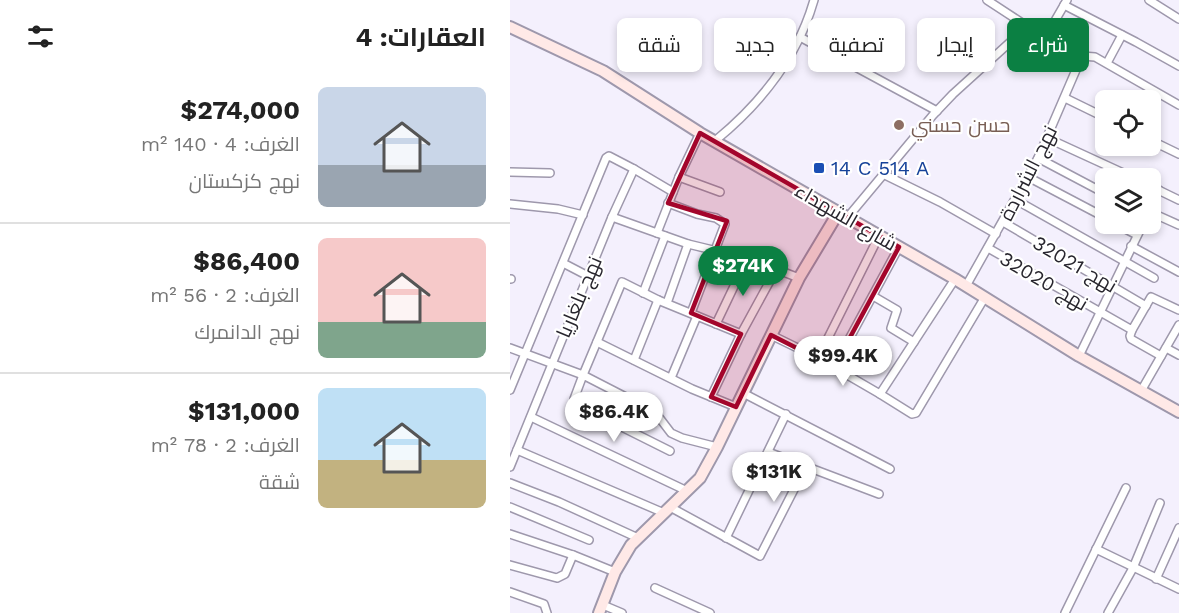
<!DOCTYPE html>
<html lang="ar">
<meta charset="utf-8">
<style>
:root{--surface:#fff;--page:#f2f2f2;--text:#222;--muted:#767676;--line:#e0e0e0;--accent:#0b8043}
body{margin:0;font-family:"Work Sans",Cairo,sans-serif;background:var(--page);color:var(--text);direction:rtl;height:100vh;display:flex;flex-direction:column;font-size:22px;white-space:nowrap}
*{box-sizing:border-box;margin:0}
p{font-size:20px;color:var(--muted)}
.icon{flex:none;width:33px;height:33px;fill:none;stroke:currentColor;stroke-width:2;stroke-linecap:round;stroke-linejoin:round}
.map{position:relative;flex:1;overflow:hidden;direction:ltr}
.sheet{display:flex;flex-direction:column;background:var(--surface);width:510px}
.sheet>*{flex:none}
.guide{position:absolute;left:18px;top:18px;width:561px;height:54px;direction:rtl;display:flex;gap:12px}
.tools{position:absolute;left:585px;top:90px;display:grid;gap:12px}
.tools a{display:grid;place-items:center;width:66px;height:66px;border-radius:9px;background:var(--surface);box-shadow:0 3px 9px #0003;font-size:30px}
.price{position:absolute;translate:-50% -51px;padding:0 14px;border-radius:21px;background:#fff;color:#222;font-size:20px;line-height:39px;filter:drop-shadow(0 2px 3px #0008)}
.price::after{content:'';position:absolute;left:50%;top:36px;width:18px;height:14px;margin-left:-9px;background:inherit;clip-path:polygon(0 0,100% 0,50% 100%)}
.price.current{background:var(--accent);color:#fff}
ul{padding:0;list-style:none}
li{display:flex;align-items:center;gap:18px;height:150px;padding:0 24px}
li+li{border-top:2px solid var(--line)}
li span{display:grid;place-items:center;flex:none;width:168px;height:120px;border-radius:9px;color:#555}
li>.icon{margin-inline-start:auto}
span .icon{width:72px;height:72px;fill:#fffc;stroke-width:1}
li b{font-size:26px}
h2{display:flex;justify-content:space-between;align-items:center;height:72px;padding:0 24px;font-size:26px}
.pill{padding:0 21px;border-radius:9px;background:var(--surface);box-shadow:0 3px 9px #0003;font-size:21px;line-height:54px}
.pill.current{background:var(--accent);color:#fff}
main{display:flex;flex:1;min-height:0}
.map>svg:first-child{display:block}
</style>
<main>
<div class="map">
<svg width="669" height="613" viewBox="0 0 669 613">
<rect width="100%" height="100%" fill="#f4f0fd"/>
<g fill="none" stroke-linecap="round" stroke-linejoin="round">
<defs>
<g id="street">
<polyline points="477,0 535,38 572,56 585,57 669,105"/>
<polyline points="639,0 669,19"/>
<polyline points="554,5 626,42 669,66"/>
<polyline points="290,37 427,111"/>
<polyline points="535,38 557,0"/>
<polyline points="597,63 612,35"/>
<polyline points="555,98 596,118"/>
<polyline points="537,138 624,178"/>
<path d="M206,140C251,103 288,56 304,0"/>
<polyline points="640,140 669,154"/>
<polyline points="528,158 596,194"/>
<polyline points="0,172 40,173"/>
<polyline points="373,174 430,202 486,234"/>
<polyline points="169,177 190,133"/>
<polyline points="518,177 596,218"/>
<polyline points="640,186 669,200"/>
<polyline points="506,200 644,278"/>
<polyline points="158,203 187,214 206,218 215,224 181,313"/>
<polyline points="0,204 48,209 73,215"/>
<polyline points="640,207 649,190"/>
<polyline points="640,212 669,225"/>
<polyline points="102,217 178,244 240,259 289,278"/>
<polyline points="337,218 423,115 443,94 518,26"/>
<polyline points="493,222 636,306"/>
<polyline points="606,224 627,235"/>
<polyline points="147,233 169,177 210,192"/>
<polyline points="369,236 308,358 370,394 445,279"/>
<polyline points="621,246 669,272"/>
<polyline points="478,248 622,330 641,297 669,310"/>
<polyline points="53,263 78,276"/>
<polyline points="0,279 1,279"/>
<polyline points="456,286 528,158 572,56"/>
<polyline points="133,293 155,236"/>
<polyline points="363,296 387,310 381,328 404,342"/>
<polyline points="157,303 178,244"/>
<polyline points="206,324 237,259"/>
<polyline points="622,330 620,336 621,339 651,356"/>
<polyline points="231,334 267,268"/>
<polyline points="261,335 308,358"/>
<polyline points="87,342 182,389 226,407"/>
<polyline points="0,348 73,375 112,282 148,300 231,334 201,397"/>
<polyline points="656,348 669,355"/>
<polyline points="569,356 633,224"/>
<polyline points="124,360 148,300"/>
<polyline points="324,367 389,247"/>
<polyline points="161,378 187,316"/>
<polyline points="0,390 96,158 99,156 124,169"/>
<polyline points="631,391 669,325"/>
<polyline points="233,393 380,469"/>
<polyline points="370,394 402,414 406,413 475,297"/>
<polyline points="21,417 177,491"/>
<polyline points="7,450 154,513"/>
<polyline points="160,451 66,404 64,399 73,375 145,412 161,433 172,438 207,447"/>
<polyline points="258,452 369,494"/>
<polyline points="0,467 102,217 124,169 163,192"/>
<polyline points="0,483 49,502 128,538"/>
<polyline points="0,507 79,540"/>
<polyline points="160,507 250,556 296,466"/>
<polyline points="0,534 63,555 105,572"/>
<polyline points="216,538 276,414"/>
<polyline points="586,549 669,589"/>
<polyline points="0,565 47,578 55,574 63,555"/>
<polyline points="646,579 669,528"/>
<polyline points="145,588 200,613"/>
<polyline points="0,592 34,604 37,613"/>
<polyline points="93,605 112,613"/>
<polyline points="555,613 616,488"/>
<polyline points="598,613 623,568 650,503"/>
</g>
<g id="secondary">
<polyline points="0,27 93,71 190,133 445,279 569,356 669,412"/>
<polyline points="89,613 105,572 121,545 190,478 207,447 289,278 328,213"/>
</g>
</defs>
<use href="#street" stroke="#9e98ac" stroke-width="10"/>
<use href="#secondary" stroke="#9e98ac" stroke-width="14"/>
<use href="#street" stroke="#fff" stroke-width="7"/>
<use href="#secondary" stroke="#ffe9e7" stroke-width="10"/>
</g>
<path fill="#a3052b" fill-opacity="0.2" stroke="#a3052b" stroke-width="4.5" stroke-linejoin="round" d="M190,133L389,247L324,367L261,335L226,407L201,397L231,334L181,313L217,221L158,203Z"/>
<circle fill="#8d6e63" stroke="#fff" stroke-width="2" cx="389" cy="125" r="6"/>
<rect fill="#1a4fb4" stroke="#fff" stroke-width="2" x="303" y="162" width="12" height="12" rx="3"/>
<g text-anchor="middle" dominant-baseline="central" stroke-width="4.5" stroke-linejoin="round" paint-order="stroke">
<g font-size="20" fill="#785e54" stroke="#fff" text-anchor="start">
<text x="401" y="125">حسن حسني</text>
</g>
<g font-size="20" fill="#164399" stroke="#fff" text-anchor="start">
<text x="321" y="168">14 C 514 A</text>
</g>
<g font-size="20" fill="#28262e" stroke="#fff">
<text transform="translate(518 173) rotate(-63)">نهج الشراردة</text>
<text transform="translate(336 217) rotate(30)">شارع الشهداء</text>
<text transform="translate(565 264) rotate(30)">نهج 32021</text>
<text transform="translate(534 281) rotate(30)">نهج 32020</text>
<text transform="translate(69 297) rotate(-67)">نهج بلغاريا</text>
</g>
</g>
</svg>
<div class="tools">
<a><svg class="icon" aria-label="locate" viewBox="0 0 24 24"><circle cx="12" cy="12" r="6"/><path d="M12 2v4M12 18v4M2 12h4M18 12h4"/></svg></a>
<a><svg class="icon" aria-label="layers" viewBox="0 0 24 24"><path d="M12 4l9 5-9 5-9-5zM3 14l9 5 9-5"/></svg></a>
</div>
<b class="price current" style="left:233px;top:297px">$274K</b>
<b class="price" style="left:333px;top:387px">$99.4K</b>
<b class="price" style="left:104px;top:443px">$86.4K</b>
<b class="price" style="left:264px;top:503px">$131K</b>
<div class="guide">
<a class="pill current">شراء</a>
<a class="pill">إيجار</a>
<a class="pill">تصفية</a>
<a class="pill">جديد</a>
<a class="pill">شقة</a>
</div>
</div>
<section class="sheet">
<h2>العقارات: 4<svg class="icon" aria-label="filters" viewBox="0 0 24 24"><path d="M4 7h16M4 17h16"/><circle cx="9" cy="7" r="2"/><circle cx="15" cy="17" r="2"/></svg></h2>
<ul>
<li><span style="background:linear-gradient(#c9d6e8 65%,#9aa5b1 0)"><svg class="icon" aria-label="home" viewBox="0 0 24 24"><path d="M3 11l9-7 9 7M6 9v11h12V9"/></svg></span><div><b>$274,000</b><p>الغرف: 4 · 140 m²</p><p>نهج كزكستان</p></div></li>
<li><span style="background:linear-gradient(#f6c9c9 70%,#7fa58c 0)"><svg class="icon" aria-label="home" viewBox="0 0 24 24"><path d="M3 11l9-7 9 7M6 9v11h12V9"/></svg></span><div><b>$86,400</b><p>الغرف: 2 · 56 m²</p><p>نهج الدانمرك</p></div></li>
<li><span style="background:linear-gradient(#bfe0f5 60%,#c2b280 0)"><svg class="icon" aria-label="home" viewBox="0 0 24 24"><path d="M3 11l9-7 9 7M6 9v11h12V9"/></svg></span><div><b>$131,000</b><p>الغرف: 2 · 78 m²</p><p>شقة</p></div></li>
</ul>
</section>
</main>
